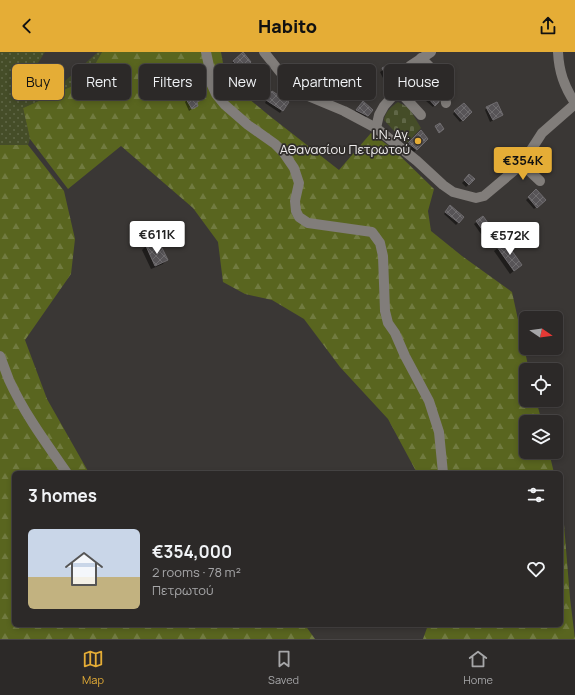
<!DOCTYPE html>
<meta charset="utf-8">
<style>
:root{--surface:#2c2928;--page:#343130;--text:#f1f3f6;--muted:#a6a6a8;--line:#484545;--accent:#e5ad36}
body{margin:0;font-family:Manrope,sans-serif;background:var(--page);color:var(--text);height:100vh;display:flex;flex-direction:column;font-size:15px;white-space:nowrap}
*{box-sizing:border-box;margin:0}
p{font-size:13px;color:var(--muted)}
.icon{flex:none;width:22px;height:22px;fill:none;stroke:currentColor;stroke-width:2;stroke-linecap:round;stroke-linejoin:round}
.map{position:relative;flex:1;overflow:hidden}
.side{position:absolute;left:12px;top:419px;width:551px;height:156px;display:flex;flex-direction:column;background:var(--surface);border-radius:6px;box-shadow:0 2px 6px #0003,0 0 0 1px var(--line)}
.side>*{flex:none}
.top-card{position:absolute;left:12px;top:12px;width:551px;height:36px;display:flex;gap:8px}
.needle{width:26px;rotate:103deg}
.fabs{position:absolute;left:519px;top:259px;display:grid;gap:8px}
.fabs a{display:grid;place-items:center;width:44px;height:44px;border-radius:6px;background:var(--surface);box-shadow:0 2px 6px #0003,0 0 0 1px var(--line);font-size:20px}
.price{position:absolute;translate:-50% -34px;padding:0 9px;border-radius:4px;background:#fff;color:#222;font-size:13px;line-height:26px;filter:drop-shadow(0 1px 2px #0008)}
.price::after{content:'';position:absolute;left:50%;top:24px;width:12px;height:9px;margin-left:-6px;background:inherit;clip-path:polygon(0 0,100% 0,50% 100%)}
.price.on{background:var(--accent);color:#111}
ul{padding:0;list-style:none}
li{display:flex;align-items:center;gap:12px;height:100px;padding:0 16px}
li+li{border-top:1px solid var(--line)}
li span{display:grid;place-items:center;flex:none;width:112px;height:80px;border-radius:6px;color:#555}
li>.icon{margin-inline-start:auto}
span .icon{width:48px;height:48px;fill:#fffc;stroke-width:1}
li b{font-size:17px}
h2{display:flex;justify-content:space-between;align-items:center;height:48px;padding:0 16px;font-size:17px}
.tag{padding:0 14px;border-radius:6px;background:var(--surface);box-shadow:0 2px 6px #0003,0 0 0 1px var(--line);font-size:14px;line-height:36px}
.tag.on{background:var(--accent);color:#111}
header{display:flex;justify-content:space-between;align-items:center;height:52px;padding:0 16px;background:var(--accent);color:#111;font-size:18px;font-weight:800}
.dock{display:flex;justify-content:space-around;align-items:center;height:56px;border-top:1px solid var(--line);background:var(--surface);font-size:11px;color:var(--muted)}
.dock a{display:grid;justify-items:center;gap:2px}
.dock .on{color:var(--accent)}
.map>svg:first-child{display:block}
</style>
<header><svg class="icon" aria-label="back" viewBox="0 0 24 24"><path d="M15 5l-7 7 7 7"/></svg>Habito<svg class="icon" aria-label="share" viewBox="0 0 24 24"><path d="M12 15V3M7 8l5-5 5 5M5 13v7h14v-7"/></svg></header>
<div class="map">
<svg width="575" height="587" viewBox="0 0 575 587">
<defs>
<pattern id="grass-dots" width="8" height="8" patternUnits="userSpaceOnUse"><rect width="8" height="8" fill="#454d28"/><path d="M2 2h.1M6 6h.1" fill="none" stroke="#606747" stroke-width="1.8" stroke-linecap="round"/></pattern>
<pattern id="forest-firs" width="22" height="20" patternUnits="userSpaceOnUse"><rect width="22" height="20" fill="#59651f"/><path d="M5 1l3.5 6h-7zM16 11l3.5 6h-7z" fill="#717b40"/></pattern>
<pattern id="cemetery-stones" width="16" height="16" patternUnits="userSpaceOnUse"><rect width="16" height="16" fill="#454d28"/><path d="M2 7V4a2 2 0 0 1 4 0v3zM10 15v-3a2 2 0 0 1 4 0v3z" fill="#606747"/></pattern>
<pattern id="building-cross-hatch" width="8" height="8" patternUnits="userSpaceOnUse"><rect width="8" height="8" fill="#575457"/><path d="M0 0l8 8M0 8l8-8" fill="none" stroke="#6f6d6f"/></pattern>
</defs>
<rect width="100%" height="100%" fill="#3a3735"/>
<polygon fill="url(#grass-dots)" points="0,0 45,0 38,11 33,30 40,38 65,29 98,0 102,0 86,28 23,56 30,87 28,93 0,93"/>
<g fill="url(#forest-firs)">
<polygon points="102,0 221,0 226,28 271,65 339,118 371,81 393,97 434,137 428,159 431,179 462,204 512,240 529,318 526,318 526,348 536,348 542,370 526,370 526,400 549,400 554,421 417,421 388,367 340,315 304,267 272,248 245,242 223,230 218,190 193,156 121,94 68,137 30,87 23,56 86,28"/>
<polygon points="0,93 28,93 64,139 75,187 71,222 25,288 47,347 89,421 14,421 14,573 305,573 315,587 0,587"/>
<polygon points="561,452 563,460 570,546 575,587 423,587 428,573 561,573"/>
</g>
<path fill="url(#cemetery-stones)" d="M398,50L409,56L421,76L406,92L384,68C385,60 392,54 398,50Z"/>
<g fill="#0007">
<polygon points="243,1 250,10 239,20 231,12"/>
<polygon points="389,14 394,22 384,28 380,20"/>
<polygon points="191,20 195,24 189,29 186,25"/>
<polygon points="427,24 434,30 425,39 419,33"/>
<polygon points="434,41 438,49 433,55 426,49"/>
<polygon points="270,42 288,50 280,61 265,51"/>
<polygon points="187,48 200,48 196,51 197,53 189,59 185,50"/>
<polygon points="361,53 372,58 365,66 354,60"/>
<polygon points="487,56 502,63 499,65 490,70 485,58"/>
<polygon points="455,59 469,63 460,70 453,62"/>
<polygon points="421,80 427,87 414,100 406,94"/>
<polygon points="469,124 474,127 466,135 462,131"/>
<polygon points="536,139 544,148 534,157 526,148"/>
<polygon points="448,157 463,165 456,173 444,162"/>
<polygon points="483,165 488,177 481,182 474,172"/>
<polygon points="150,192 153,199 166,208 163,212 151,217 142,198 146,194"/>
<polygon points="498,196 521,213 510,222 494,199"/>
</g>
<g fill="url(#building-cross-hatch)" stroke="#6f6c6f">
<polygon points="243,0 251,10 242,19 233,9"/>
<polygon points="390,12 395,22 387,26 382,16"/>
<polygon points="427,23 435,30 428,38 421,30"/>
<polygon points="272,39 289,50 283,59 266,48"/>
<polygon points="434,39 439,44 439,50 435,54 428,46"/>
<polygon points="198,41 201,48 197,50 198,54 192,57 186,47"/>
<polygon points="363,49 373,58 368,64 356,58"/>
<polygon points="497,50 503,63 493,68 486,55"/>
<polygon points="464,51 472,60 463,69 454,59"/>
<polygon points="440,71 444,77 439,81 435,74"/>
<polygon points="421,78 428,87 417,98 408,91"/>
<polygon points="469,122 475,127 469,133 464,128"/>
<polygon points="536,137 546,148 537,156 528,145"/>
<polygon points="450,153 464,165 459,171 445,160"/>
<polygon points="483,164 491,175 484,180 476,169"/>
<polygon points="505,189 522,213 514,219 497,195"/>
<polygon points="151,191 154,198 161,194 168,208 155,214 146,194"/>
</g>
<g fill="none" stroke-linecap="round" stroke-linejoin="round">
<g stroke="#817d7a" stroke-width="10">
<polyline points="206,0 209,14 211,31 216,42 225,53 248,73 275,92 283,100 294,116 299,131 295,149 296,159 299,165 308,171 372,180 380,191 383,204 385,259 388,271 395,281 405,304 429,349 439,380 443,421"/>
<polyline points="264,0 280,20 308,44 344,59 376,76 417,109 443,133 453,140 476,146 484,144 522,112 542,81 575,52"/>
<path d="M558,0C559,20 564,34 575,51"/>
<polyline points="421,6 443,28 446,51"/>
<polyline points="399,39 421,63"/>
<polyline points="376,76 379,63 384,54 392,45 399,39 405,22 410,14 431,0"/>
<polyline points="522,112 540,129"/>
<path d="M0,304C3,312 6,320 9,328C24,361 46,391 67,421"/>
</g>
</g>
<circle fill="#e5ad36" stroke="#302d2b" stroke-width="1.5" cx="418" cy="89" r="4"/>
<g text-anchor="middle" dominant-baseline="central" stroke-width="3.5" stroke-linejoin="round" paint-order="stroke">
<g font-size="13" fill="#efedec" stroke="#302d2b" text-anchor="end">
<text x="410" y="82">Ι.Ν. Αγ.<tspan x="410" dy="15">Αθανασίου Πετρωτού</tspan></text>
</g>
</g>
</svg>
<div class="fabs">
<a><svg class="needle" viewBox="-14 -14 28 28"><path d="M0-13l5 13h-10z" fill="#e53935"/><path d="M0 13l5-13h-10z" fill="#a6a6a8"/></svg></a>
<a><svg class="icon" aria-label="locate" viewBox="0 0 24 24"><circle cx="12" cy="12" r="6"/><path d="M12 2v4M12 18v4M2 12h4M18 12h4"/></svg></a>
<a><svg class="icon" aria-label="layers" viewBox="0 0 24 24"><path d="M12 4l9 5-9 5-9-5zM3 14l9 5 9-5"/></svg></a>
</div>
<b class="price on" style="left:523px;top:129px">€354K</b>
<b class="price" style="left:157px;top:203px">€611K</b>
<b class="price" style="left:510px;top:204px">€572K</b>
<div class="top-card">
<a class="tag on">Buy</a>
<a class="tag">Rent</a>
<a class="tag">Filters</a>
<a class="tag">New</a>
<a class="tag">Apartment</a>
<a class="tag">House</a>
</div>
<section class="side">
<h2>3 homes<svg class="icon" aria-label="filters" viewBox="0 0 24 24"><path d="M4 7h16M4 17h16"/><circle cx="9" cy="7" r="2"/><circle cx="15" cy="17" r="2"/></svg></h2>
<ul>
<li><span style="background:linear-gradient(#c9d6e8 60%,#c2b280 0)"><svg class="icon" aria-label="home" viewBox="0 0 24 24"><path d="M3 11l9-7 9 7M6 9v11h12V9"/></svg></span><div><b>€354,000</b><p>2 rooms · 78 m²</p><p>Πετρωτού</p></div><svg class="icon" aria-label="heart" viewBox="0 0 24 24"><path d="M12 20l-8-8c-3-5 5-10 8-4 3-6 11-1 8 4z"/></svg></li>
</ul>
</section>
</div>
<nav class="dock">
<a class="on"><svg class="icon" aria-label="map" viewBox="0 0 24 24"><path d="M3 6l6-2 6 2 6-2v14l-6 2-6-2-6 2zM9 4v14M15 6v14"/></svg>Map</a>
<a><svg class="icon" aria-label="saved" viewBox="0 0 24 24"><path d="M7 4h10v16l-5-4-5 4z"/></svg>Saved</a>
<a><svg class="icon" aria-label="home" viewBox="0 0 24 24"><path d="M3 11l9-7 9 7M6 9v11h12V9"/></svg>Home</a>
</nav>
